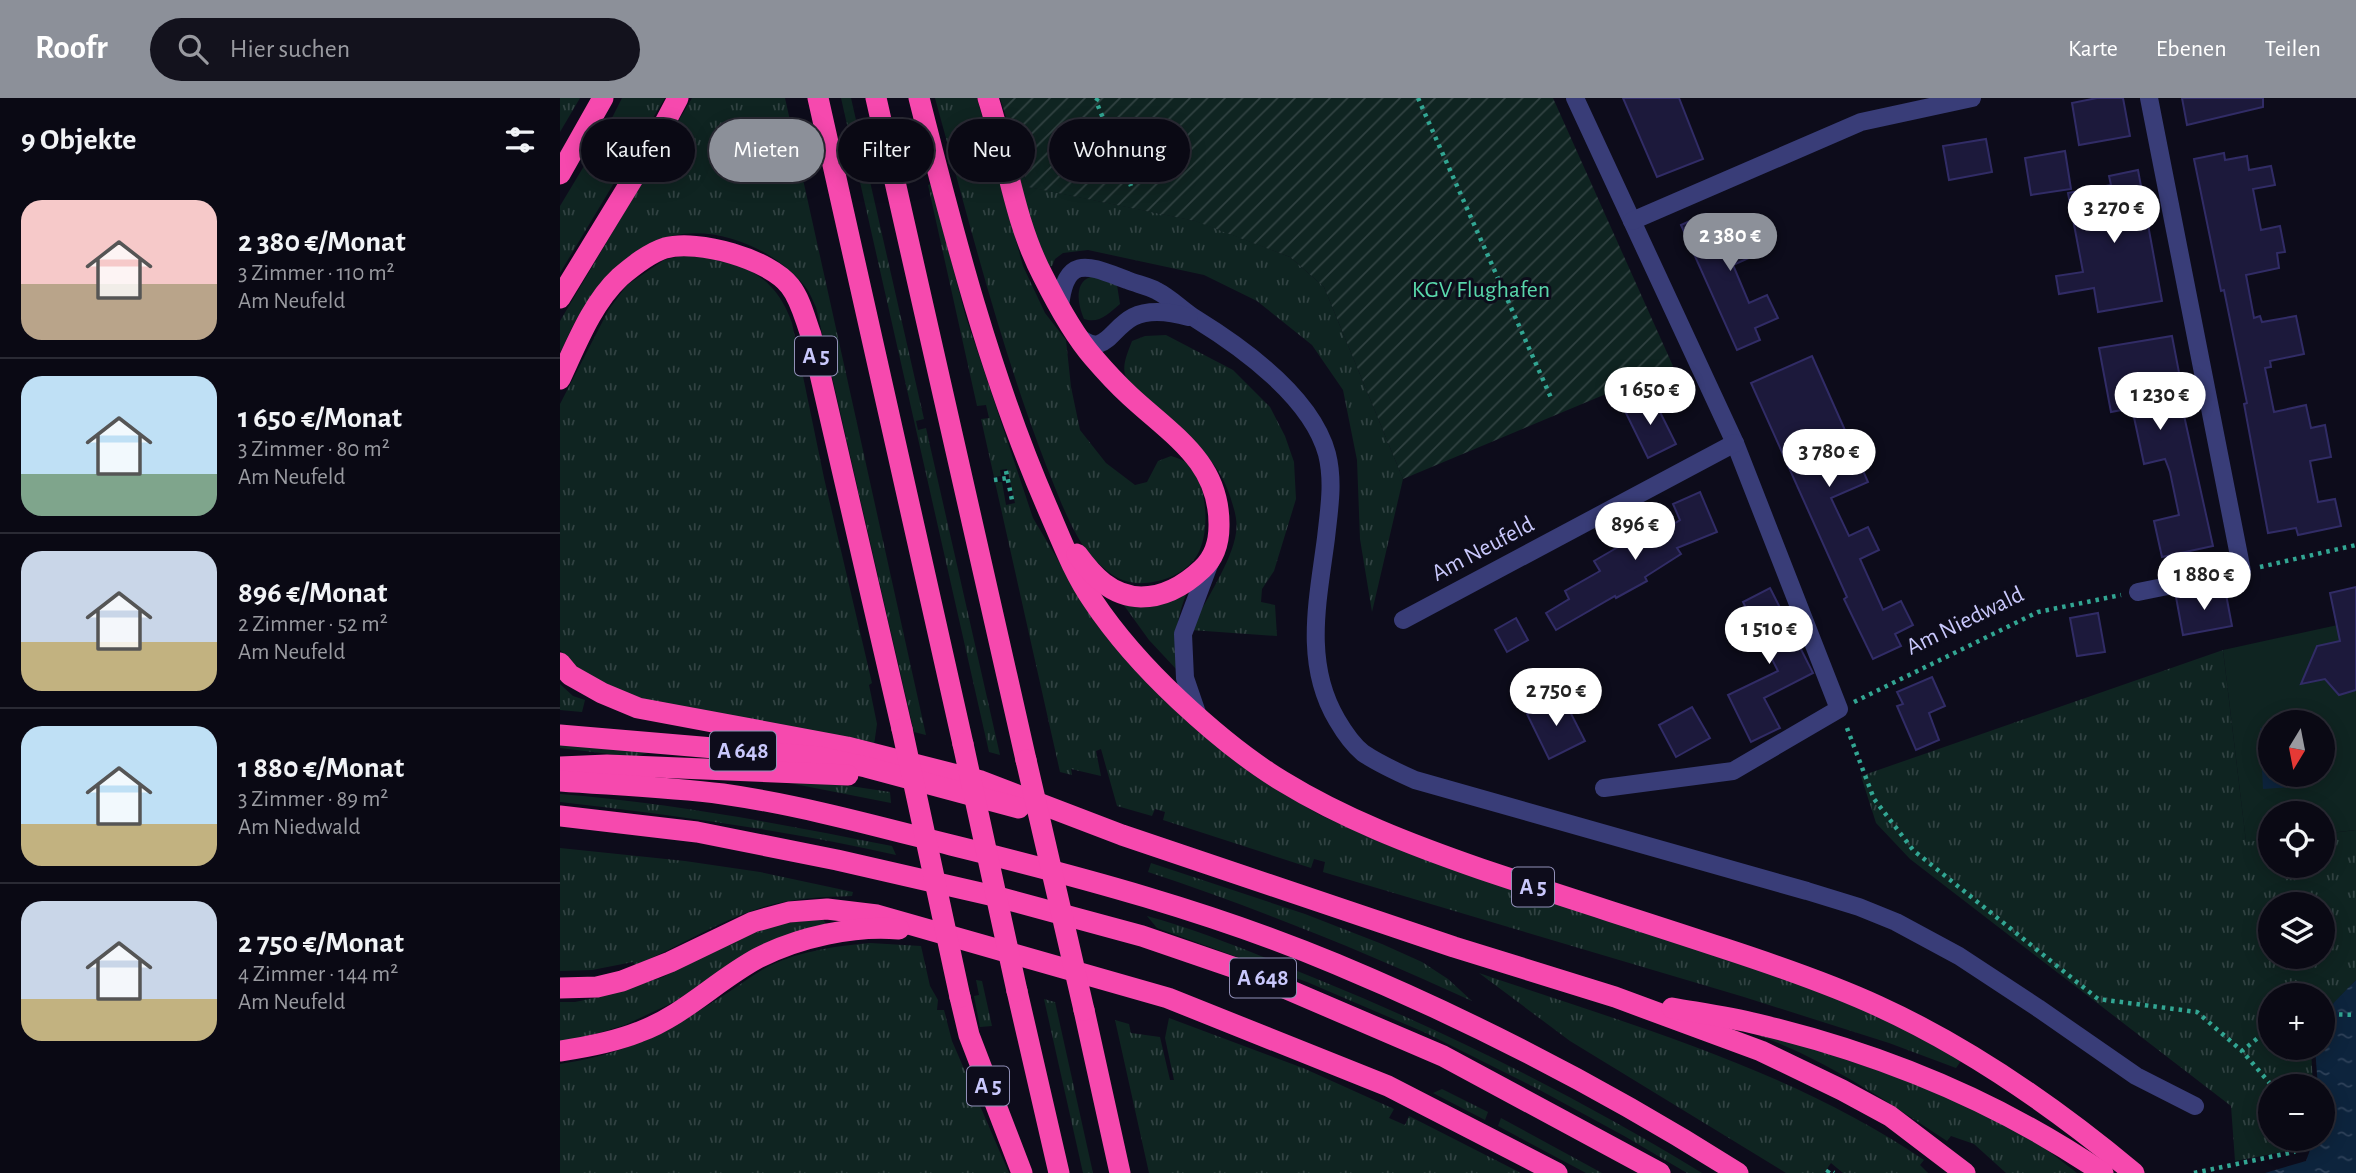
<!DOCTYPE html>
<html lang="de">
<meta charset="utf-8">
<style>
:root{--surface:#0a0914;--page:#13121d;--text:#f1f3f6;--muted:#999aa0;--line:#2a2a34;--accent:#8c9099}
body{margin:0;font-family:"Alegreya Sans",sans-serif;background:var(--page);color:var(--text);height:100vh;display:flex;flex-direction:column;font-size:26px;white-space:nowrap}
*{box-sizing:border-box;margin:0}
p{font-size:23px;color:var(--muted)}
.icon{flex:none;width:38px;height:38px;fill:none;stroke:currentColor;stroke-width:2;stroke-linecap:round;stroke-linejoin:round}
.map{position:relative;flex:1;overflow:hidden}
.panel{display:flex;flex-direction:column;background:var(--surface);width:560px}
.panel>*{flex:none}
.banner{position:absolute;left:21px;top:21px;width:665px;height:63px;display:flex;gap:14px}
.needle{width:46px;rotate:190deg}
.fabs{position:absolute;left:1698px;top:612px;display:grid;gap:14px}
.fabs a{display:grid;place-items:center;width:77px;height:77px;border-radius:50%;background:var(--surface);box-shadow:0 4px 18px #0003,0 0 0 2px var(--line);font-size:35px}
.price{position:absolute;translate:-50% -60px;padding:0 16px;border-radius:24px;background:#fff;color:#222;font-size:23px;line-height:46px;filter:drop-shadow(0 2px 4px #0008)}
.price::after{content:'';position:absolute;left:50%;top:42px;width:21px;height:16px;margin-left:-10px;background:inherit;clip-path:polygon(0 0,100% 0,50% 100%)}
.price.current{background:var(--accent);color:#fff}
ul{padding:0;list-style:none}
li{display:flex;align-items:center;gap:21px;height:175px;padding:0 21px}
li+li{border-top:2px solid var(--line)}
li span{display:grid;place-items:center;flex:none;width:196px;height:140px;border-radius:21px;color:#555}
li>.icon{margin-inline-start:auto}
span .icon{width:84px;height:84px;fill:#fffc;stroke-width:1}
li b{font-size:30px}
h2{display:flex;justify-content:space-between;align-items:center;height:84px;padding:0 21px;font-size:30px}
.pill{padding:0 24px;border-radius:32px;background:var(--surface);box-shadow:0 4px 18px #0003,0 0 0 2px var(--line);font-size:24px;line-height:63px}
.pill.current{background:var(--accent);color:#fff}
header{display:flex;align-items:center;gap:42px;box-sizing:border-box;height:98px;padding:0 35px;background:var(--accent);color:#fff}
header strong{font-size:33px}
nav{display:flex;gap:38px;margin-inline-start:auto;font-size:24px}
.search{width:490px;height:63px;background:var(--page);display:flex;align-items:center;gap:18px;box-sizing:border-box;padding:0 24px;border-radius:38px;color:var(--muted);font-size:26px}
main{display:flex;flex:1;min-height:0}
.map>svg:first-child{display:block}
</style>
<header>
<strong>Roofr</strong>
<div class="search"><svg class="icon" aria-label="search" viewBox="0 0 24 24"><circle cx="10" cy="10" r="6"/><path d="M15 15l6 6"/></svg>Hier suchen</div>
<nav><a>Karte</a><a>Ebenen</a><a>Teilen</a></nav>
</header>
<main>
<section class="panel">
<h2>9 Objekte<svg class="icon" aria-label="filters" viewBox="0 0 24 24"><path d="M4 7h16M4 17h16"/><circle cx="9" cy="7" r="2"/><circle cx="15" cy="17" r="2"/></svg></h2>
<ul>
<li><span style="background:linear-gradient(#f6c9c9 60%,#b9a48a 0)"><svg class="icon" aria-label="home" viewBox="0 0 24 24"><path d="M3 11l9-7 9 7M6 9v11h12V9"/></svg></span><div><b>2 380 €/Monat</b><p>3 Zimmer · 110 m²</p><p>Am Neufeld</p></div></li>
<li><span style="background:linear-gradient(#bfe0f5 70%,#7fa58c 0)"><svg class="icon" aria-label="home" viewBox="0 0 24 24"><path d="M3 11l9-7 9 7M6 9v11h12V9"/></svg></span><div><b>1 650 €/Monat</b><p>3 Zimmer · 80 m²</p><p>Am Neufeld</p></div></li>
<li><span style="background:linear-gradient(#c9d6e8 65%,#c2b280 0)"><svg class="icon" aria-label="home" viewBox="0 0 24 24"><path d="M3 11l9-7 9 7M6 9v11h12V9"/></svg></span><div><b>896 €/Monat</b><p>2 Zimmer · 52 m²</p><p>Am Neufeld</p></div></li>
<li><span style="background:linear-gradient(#bfe0f5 70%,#c2b280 0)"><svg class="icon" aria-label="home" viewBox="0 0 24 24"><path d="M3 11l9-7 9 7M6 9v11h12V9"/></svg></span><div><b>1 880 €/Monat</b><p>3 Zimmer · 89 m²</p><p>Am Niedwald</p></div></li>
<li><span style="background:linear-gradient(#c9d6e8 70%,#c2b280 0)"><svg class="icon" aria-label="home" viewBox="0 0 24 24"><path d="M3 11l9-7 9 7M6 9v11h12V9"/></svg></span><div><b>2 750 €/Monat</b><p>4 Zimmer · 144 m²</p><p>Am Neufeld</p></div></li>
</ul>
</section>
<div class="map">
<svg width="1796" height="1075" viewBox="0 0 1796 1075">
<defs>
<pattern id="grass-tufts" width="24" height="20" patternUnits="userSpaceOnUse" patternTransform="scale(1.75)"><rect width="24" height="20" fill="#0f2421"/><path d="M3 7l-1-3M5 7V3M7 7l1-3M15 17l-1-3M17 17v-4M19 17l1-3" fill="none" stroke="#314242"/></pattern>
<pattern id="garden-furrows" width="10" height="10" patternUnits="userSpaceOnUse" patternTransform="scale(1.75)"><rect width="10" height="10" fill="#0f2421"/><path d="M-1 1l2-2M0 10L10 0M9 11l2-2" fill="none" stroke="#314242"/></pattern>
<pattern id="water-ripples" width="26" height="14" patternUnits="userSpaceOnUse" patternTransform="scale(1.75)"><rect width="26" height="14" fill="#0d243d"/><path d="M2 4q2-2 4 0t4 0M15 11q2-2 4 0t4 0" fill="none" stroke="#2f425a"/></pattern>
</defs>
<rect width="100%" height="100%" fill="#0d0c1b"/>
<g fill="url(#grass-tufts)" fill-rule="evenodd">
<polygon points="0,0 20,0 0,34"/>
<polygon points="62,0 105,0 0,175 0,108 48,28"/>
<path d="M132,0H225L366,637L354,634L256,209C252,201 249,192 243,186C209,146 142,120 92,145C83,150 27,206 19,217C12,228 6,243 0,255V223Z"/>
<polygon points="281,0 291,0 364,321 356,323 358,332 366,330 440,657 429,654"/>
<path d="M375,0H417L463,168L485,215L506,242L511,289L520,332L546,365L575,387L587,384L598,363L611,358C617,360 625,362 630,368C648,388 652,441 633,463C617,482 582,491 560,481C551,477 541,468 534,461C514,442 497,394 486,367C440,248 409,123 375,0Z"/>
<polygon points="461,71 469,89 636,123 730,159 764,189 843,381 812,514 800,441 797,362 783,292 752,247 697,203 644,177 528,152 503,155 495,161 492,168 486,169 473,132 457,72"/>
<polygon points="371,86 405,216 473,420 526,509 628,625 682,668 722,695 760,717 827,747 870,763 1168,860 1290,905 1336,927 1401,963 1396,970 1329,945 1184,899 763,774 765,764 754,761 751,770 603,722 605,714 595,711 592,718 557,708 541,651 536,653 541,678 511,671 512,677 500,674 435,384 442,384 446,407 455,405 447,371 440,372 441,378 434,379 421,321 429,320 426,307 417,308 368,87"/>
<path d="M125,157C177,163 213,172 232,225L264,380L312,585L309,587L317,626L314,647L75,602L14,568L0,552V306L49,211L67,187L104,162Z"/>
<path d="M533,178L557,187L560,206C548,216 539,226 524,221C518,206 513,183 533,178Z"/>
<path d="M606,237L673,272L710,309L725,338L734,364L736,401L714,473L702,491L701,504L715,507L717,538L631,532C644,504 672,464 676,435C678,421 674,411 670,398C658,361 629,338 600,314C588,304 573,294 566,279C561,268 568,254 572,243L585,238Z"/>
<path d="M627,494C615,524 615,541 617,572L589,542L563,506Z"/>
<path d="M1663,552L1686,743L1710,741V768H1762V736L1796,732V882L1768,911L1762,926V898H1710V950H1751L1753,989H1710V1041H1749L1744,1050L1675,1063L1671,1008L1350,761L1316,725L1301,678ZM1710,807H1762V859H1710Z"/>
<polygon points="0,586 13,598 25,602 22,614 0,612"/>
<polygon points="0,645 91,654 74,659 0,650"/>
<polygon points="204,680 257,683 330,694 331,705"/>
<path d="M0,696C112,705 222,726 332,748L336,757C225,732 113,717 0,704Z"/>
<path d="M0,750L125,763L200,774L293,794L292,798C261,799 230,800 200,810C156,824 117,850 75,867L73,864L32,872L0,873Z"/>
<path d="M591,765L745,816L822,846L862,864L888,881L912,903C806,854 699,811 588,774Z"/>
<path d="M587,818C645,834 701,858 757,881C890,935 1019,1000 1142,1075H1127L1066,1039L976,990L866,935L747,884L597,830Z"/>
<polygon points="263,821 266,826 166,870 114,904 65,927 12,943 0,944 0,904 15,904 43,898 103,879 165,846 217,826"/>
<path d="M310,845L361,848L370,888L378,902L377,912H384L392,943L449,1075H0V966C69,955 103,936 161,899C178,889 193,876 211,867C241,853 276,848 310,845Z"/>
<path d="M919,875C1071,927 1230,971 1364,1062L1360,1067L1368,1075H1283L1271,1065L1264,1075H1226L1010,943Z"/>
<polygon points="416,882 422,883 432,928 420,929 414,898 419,897"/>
<polygon points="484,901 495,904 533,1075 523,1075"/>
<polygon points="609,920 743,970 834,1011 829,1020 845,1027 849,1018 961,1075 589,1075 555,922 569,926 571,935 600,939 610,982 614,982 605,940"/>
<path d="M1186,929L1392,997L1482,1048L1517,1075H1446L1414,1046L1391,1038L1387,1043C1323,1001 1258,956 1185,933Z"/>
<polygon points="882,991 928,1014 925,1022 873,995"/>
<polygon points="941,1020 1042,1075 1026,1075 938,1028"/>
</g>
<polygon fill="url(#garden-furrows)" points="440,0 993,0 1113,268 843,381 764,189 730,159 635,123 468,89"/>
<path fill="#0f2421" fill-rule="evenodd" d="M1796,523V732L1762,736V716H1710V741L1686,744L1663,552ZM1710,625H1762V677H1710Z"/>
<g fill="url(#water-ripples)">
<polygon points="1710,629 1710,677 1731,677 1731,689 1703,691 1700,630"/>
<path d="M1796,882V1075H1705L1746,1063L1754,1041H1762V989H1758L1755,950H1762C1762,911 1770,909 1796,882Z"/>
</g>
<g fill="#1c193b" stroke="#312c66" stroke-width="2">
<polygon points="1063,0 1119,0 1143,61 1097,79"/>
<polygon points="1537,0 1563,0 1570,38 1519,47 1512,5"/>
<polygon points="1622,0 1703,0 1703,9 1627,27"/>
<polygon points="1426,41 1432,74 1389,82 1383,48"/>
<polygon points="1505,53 1511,91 1471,97 1465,60"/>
<polygon points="1664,55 1665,62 1687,58 1689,72 1711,68 1715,87 1693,91 1701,132 1720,128 1725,154 1717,155 1719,170 1686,177 1694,220 1700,218 1702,224 1736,218 1744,256 1710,263 1711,269 1705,270 1714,314 1746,307 1751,330 1765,327 1771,359 1750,363 1758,404 1775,401 1781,428 1738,437 1736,430 1708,435 1684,306 1687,305 1664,192 1661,193 1634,61"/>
<polygon points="1578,72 1602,203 1538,214 1534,190 1499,196 1496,178 1523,174 1508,95 1551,87 1549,78"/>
<polygon points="1145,116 1150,126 1169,117 1176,133 1197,124 1209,151 1173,167 1189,205 1207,197 1218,220 1195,230 1200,242 1177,252 1121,127"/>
<polygon points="1612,238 1621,285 1617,286 1653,448 1602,459 1594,423 1619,417 1610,374 1605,361 1584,366 1572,310 1551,314 1539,250"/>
<polygon points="1252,258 1308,384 1271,400 1289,438 1308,429 1319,452 1300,461 1323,512 1341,503 1353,527 1335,536 1341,548 1313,561 1284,501 1287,499 1191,285"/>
<polygon points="1092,298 1116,346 1088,360 1064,311"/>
<polygon points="1140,394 1157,434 1117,450 1121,456 1085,479 1087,483 1056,500 1055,498 996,532 986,515 1009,501 1005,493 1040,473 1034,463 1065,445 1070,453 1120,422 1113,406"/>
<polygon points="1796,489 1796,592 1779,597 1765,581 1741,586 1757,548 1780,543 1770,495"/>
<polygon points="1210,490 1253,575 1204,600 1220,630 1191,644 1168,597 1218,573 1183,504"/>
<polygon points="1665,491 1672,528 1623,537 1616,499"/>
<polygon points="1538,515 1545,554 1517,558 1510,520"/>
<polygon points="956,520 968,542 947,554 935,532"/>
<polygon points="1372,579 1385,608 1369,615 1379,642 1356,652 1337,608 1343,606 1337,594"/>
<polygon points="1002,598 1025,643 989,661 967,616"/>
<polygon points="1132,609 1150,640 1116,659 1099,627"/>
</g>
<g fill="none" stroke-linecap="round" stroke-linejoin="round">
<g stroke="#32a693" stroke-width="4.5" stroke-dasharray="3.5 5" stroke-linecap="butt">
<polyline points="538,0 536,3 571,88"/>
<polyline points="858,0 992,302"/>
<polyline points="446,373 452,402"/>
<polyline points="434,382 447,380"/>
<polyline points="1700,469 1796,447"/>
<polyline points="1294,604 1478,514 1561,497"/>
<polyline points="1287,630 1314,701 1353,752 1538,901 1637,914 1682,953"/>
<polyline points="1762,916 1796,917"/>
<polyline points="1710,930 1682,953 1713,989"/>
<polyline points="1267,1075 1269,1072 1274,1075"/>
<polyline points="1634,1075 1734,1054 1743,1041"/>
</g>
<g stroke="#393d78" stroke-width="18">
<polyline points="1015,0 1175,345 1279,611 1173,673 1044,690"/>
<polyline points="1072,123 1301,24 1412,0"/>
<path d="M500,208C506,155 529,168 567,182C577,186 588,188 597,193C611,200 623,213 636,221C683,250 752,300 767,356C774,384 769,412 766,440C758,502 743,565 777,622C784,634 792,646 803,655C819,666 837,674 855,682L1247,793L1299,809L1336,824L1399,858L1478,910L1576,978L1635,1008"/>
<path d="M518,238C544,261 550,231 573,219C589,211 611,214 629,219"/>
<polyline points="1578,494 1682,473 1589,0"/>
<polyline points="843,522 1175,345"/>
<polyline points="639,621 625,580 623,536 650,464"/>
</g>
<g stroke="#f649ae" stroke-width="21">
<polyline points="258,0 403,646"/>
<polyline points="316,0 466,662"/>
<path d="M359,0C394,138 430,278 487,409C501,441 513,474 533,503C557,539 587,572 619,602C651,632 684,660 722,683C784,721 852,747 921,771C1001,798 1082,823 1163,850C1215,867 1268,885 1318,908C1410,950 1497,1011 1574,1075"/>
<path d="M428,0C447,59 454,123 483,178C497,206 513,236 533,259C545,273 557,286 570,298C612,337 660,364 659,428C659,445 654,460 642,471C625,487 605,499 581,499C551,498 533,478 517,456"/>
<polyline points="0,76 43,0"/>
<polyline points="0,200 91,51 118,0"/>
<path d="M0,281C16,247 32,205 60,179C73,168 89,155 105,150C138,141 209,161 230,188C241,202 245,221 251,237L342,631"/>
<polyline points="0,565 10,577 42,595 78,610 287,649 421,683 562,737 894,849 1055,899 1201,953 1282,992 1330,1018 1405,1075"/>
<polyline points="0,637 260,659 306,669 459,710"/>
<polyline points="0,669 47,667 288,677"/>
<path d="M0,683C54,687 109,689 163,696C240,707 316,728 391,747C521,779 652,814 776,866C915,924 1050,994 1178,1075"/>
<polyline points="0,718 137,734 277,762 434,798 582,838 687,874 883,958 1100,1075"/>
<polyline points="0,890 37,889 62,883 110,864 193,824 229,814 267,811 317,817 608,900 828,988 997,1075"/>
<polyline points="457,893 499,1075"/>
<polyline points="400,899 409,937 462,1075"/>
<path d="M1112,910C1140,915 1169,919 1197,926C1319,955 1439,1004 1543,1075"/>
<polyline points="524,912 560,1075"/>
<path d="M0,953C27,949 54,944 79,934C123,918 157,882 198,860C239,839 294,827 339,831"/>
</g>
<g stroke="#f649ae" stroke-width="21">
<polyline points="342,631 400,899"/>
<polyline points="403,646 457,893"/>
<polyline points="466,662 524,912"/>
</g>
</g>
<g text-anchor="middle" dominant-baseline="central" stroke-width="6" stroke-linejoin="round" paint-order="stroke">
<g fill="#0d0c1b" stroke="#9190b8" stroke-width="2">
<rect x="235" y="238.5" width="42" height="39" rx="5"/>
<rect x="150" y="633.5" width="66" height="39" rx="5"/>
<rect x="952" y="769.5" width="42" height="39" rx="5"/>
<rect x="670" y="860.5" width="66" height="39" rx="5"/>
<rect x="407" y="968.5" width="42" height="39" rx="5"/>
</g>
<g font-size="23" font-weight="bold" fill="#c9c8fc">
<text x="256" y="258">A 5</text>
<text x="183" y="653">A 648</text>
<text x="973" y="789">A 5</text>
<text x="703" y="880">A 648</text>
<text x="428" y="988">A 5</text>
</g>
<g font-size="24" fill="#59d7ab" stroke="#0d0c1b">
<text x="921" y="192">KGV Flughafen</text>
</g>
<g font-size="24" fill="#c9c8fc" stroke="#0d0c1b">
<text transform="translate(923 451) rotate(-28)">Am Neufeld</text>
<text transform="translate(1405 523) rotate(-26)">Am Niedwald</text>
</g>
</g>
</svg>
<div class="fabs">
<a><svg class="needle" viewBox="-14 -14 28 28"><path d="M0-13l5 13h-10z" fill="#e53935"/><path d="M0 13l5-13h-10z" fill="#999aa0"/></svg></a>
<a><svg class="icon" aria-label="locate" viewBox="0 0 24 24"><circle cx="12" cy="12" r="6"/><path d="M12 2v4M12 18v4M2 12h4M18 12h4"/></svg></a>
<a><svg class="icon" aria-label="layers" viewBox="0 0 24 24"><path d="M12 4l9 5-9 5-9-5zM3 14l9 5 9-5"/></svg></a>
<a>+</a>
<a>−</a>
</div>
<b class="price" style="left:1554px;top:147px">3 270 €</b>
<b class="price current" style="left:1170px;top:175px">2 380 €</b>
<b class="price" style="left:1090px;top:329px">1 650 €</b>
<b class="price" style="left:1600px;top:334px">1 230 €</b>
<b class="price" style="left:1269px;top:391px">3 780 €</b>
<b class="price" style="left:1075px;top:464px">896 €</b>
<b class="price" style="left:1644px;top:514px">1 880 €</b>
<b class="price" style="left:1209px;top:568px">1 510 €</b>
<b class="price" style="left:996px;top:630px">2 750 €</b>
<div class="banner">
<a class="pill">Kaufen</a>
<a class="pill current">Mieten</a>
<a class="pill">Filter</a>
<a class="pill">Neu</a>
<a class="pill">Wohnung</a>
</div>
</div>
</main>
